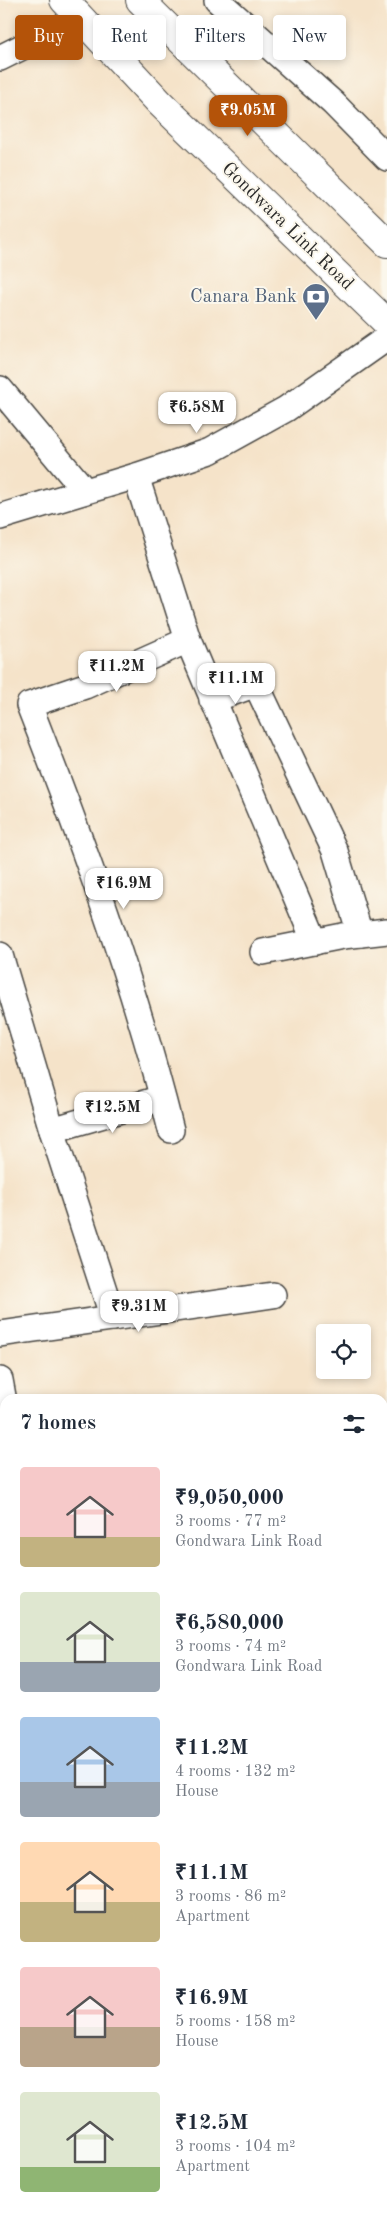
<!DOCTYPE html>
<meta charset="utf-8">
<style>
:root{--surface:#fff;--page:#f2f2f3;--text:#1f2937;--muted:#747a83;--accent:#b45309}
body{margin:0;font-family:"Old Standard TT",serif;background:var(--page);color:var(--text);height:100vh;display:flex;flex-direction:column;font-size:19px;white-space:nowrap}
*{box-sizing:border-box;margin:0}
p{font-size:16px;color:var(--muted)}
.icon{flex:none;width:28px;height:28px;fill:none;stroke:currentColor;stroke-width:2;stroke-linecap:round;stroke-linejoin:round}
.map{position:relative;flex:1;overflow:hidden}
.side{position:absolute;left:0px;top:1394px;width:388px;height:821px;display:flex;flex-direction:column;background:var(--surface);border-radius:15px 15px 0 0;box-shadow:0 2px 8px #0003}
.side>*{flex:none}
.hud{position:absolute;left:15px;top:15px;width:358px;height:45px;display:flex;gap:10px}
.tools{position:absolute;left:316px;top:1324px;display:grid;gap:10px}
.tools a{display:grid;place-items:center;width:55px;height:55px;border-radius:5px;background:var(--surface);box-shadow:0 2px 8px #0003;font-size:25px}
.price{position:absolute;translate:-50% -42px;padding:0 11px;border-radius:10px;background:#fff;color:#222;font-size:16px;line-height:32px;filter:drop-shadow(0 1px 2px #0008)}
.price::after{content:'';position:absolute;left:50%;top:30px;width:15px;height:11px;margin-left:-8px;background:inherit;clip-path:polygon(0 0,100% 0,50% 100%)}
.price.selected{background:var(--accent);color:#fff}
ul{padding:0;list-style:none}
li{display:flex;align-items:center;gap:15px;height:125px;padding:0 20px}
li span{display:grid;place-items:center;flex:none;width:140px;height:100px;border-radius:5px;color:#555}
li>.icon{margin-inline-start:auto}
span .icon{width:60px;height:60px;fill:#fffc;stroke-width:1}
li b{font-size:21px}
h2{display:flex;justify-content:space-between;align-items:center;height:60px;padding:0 20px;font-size:21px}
.pill{padding:0 18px;border-radius:5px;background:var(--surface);box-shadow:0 2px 8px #0003;font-size:18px;line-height:45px}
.pill.selected{background:var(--accent);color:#fff}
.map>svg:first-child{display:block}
</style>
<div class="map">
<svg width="387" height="2214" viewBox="0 0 387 2214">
<rect width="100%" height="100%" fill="#fbf7ec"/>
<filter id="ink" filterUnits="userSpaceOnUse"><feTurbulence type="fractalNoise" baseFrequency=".02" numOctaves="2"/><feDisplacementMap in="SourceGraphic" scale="10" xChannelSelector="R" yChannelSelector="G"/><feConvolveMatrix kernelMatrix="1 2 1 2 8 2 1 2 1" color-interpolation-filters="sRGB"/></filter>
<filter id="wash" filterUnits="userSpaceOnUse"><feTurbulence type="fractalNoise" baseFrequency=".0096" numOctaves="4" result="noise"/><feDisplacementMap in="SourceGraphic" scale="20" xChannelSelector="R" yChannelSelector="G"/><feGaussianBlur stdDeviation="1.12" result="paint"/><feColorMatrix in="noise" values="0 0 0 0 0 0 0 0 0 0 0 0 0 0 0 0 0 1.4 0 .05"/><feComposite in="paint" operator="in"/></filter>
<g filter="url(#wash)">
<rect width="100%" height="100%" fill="#f5e3c9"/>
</g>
<g filter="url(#ink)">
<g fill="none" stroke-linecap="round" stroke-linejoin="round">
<defs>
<g id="minor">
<polyline points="217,0 333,103 387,158"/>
<polyline points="0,58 80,18"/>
<polyline points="0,389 85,491"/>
<polyline points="136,476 188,640 315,942"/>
<polyline points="0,517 136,476 210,451 286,409 387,338"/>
<polyline points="212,700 256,684 335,851 360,934"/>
<polyline points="263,952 343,936 387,931"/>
<polyline points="0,955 52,1130 113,1318"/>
<polyline points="52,1130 162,1098"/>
<path d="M171,1130C135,986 83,843 29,705L85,686L188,640"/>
<polyline points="0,1334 273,1295"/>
<polyline points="0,1380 5,1407"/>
<polyline points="5,1506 5,1535"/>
<polyline points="0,1571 5,1570"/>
</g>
<g id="tertiary">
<polyline points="64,0 160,103 387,323"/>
<polyline points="140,0 387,243"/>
<polyline points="382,1718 387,1716"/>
<polyline points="382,1765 387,1764"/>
<polyline points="0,1781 5,1781"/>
<polyline points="0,1818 5,1817"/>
</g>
</defs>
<use href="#minor" stroke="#494743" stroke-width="28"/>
<use href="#tertiary" stroke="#494743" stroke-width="30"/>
<g stroke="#494743" stroke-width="3" stroke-dasharray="1 4" stroke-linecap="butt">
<polyline points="382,1887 387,1888"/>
<polyline points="0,1930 5,1927"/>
<polyline points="0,2004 5,2005"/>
<polyline points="382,2058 387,2058"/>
<polyline points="351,2210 351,2214"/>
</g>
<use href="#minor" stroke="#fff" stroke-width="25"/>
<use href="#tertiary" stroke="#fff" stroke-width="28"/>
</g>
</g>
<defs>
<symbol id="bank-pin" viewBox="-11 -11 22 30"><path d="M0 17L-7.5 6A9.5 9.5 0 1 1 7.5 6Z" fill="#5c6f8a" stroke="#fbf7ec"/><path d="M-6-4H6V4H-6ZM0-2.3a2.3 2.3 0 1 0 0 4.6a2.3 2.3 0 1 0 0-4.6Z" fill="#fff"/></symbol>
</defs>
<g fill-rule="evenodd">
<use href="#bank-pin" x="300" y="281" width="32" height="43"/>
</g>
<g text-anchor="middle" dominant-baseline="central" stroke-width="4" stroke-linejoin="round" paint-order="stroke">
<g font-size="19" fill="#2b2b2b" stroke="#fbf7ec">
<text transform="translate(287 227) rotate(44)">Gondwara Link Road</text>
</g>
<g font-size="19" fill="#4e5e75" stroke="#fbf7ec" text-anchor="end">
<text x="297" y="297">Canara Bank</text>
</g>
</g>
</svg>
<div class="tools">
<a><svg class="icon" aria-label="locate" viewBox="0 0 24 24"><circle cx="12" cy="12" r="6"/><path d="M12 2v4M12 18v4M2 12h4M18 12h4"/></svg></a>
</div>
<b class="price selected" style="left:248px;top:137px">₹9.05M</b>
<b class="price" style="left:197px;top:434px">₹6.58M</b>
<b class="price" style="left:117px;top:693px">₹11.2M</b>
<b class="price" style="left:236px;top:705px">₹11.1M</b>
<b class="price" style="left:124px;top:910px">₹16.9M</b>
<b class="price" style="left:113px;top:1134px">₹12.5M</b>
<b class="price" style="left:139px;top:1333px">₹9.31M</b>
<div class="hud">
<a class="pill selected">Buy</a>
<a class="pill">Rent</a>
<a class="pill">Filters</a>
<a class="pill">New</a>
</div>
<section class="side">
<h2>7 homes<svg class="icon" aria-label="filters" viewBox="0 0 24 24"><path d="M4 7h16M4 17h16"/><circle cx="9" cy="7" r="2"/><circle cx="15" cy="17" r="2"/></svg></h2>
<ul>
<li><span style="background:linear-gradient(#f6c9c9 70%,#c2b280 0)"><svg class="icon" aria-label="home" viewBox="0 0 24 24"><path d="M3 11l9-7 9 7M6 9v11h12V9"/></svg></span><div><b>₹9,050,000</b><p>3 rooms · 77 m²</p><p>Gondwara Link Road</p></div></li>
<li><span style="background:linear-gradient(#dfe7d0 70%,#9aa5b1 0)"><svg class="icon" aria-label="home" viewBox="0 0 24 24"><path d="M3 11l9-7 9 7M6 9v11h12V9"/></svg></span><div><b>₹6,580,000</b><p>3 rooms · 74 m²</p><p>Gondwara Link Road</p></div></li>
<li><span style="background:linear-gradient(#a9c7e8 65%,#9aa5b1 0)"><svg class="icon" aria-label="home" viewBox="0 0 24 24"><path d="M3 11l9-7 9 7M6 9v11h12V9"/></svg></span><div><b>₹11.2M</b><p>4 rooms · 132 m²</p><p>House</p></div></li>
<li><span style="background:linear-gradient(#ffd9b3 60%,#c2b280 0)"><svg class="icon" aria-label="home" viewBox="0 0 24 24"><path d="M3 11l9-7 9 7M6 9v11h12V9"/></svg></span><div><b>₹11.1M</b><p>3 rooms · 86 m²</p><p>Apartment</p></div></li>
<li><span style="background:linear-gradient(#f6c9c9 60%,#b9a48a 0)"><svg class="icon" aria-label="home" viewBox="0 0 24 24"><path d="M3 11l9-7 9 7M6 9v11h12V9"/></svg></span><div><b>₹16.9M</b><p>5 rooms · 158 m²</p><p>House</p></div></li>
<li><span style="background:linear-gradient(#dfe7d0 75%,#8fb573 0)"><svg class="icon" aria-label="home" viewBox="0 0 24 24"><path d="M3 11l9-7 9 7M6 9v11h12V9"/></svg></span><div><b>₹12.5M</b><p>3 rooms · 104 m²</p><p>Apartment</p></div></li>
</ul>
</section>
</div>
